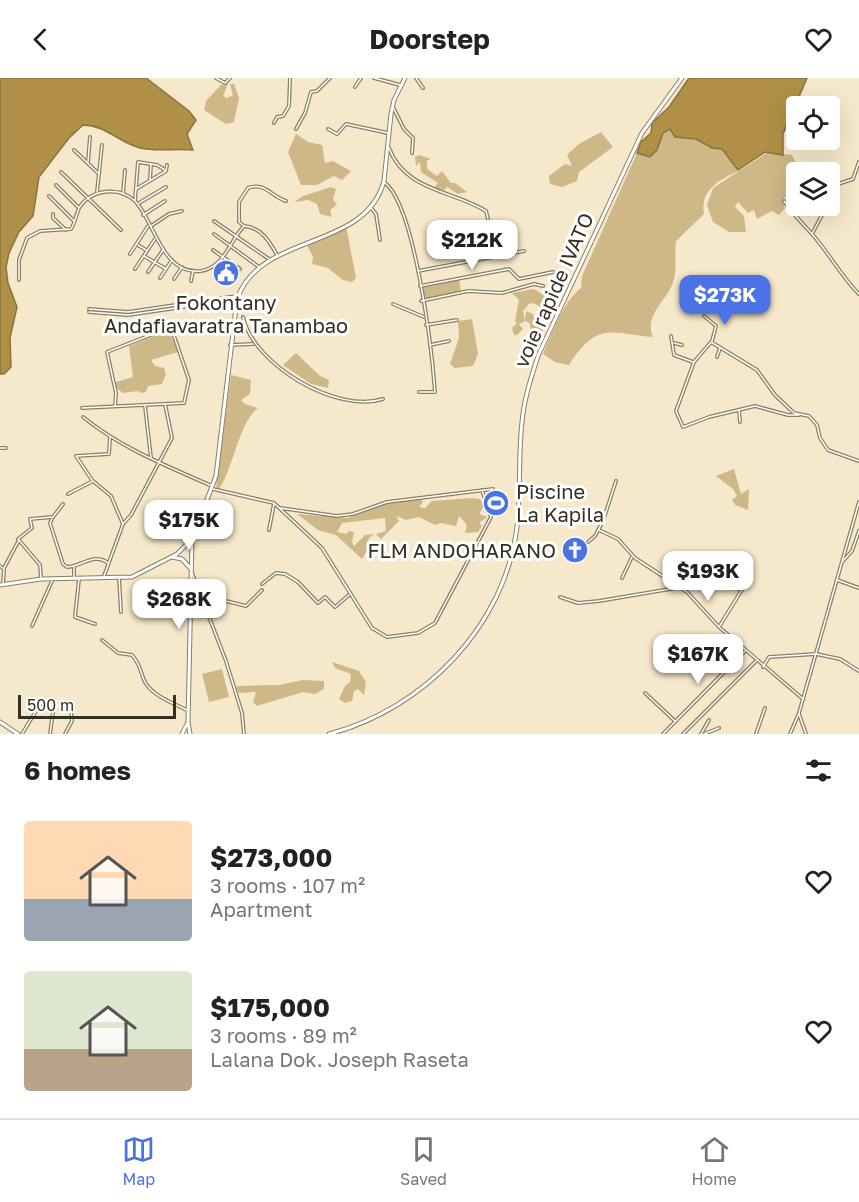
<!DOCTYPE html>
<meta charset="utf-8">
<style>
:root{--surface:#fff;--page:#f6f6f6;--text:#222;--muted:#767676;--line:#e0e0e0;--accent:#4b73e6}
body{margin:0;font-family:"Golos Text",sans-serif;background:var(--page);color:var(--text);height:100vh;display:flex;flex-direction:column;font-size:22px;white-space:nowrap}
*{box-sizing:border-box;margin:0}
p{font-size:20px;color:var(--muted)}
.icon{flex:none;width:33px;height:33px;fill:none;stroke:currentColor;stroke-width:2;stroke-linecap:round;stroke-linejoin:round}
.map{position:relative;height:656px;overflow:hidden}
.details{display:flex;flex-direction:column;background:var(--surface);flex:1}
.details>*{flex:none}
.fabs{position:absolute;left:786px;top:18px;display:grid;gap:12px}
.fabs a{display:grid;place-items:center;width:54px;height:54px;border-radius:6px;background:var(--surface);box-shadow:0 6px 24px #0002;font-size:30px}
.scale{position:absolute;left:18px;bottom:15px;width:158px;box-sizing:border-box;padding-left:6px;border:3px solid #342f23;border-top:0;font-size:16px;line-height:21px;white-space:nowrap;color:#342f23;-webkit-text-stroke:4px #fff;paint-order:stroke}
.price{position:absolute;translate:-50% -51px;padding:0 14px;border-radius:12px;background:#fff;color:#222;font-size:20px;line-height:39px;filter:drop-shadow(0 2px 3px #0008)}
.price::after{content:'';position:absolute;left:50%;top:36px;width:18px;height:14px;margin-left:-9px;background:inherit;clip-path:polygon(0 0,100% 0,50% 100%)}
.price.on{background:var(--accent);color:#fff}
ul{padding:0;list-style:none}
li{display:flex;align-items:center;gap:18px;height:150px;padding:0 24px}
li span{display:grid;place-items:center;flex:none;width:168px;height:120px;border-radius:6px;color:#555}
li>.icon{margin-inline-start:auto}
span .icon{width:72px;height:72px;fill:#fffc;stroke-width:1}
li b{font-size:26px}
h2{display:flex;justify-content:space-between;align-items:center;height:72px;padding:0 24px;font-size:26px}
header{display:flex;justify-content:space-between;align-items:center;height:78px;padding:0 24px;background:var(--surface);font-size:27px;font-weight:700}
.dock{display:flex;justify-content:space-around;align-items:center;height:84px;border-top:2px solid var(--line);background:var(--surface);font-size:16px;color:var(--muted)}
.dock a{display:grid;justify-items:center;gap:3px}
.dock .on{color:var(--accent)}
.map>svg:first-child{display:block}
</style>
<header><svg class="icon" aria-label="back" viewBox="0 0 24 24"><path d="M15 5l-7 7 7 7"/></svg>Doorstep<svg class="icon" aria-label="heart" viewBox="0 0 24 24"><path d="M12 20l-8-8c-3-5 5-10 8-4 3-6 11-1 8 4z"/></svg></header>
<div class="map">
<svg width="859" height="656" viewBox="0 0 859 656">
<rect width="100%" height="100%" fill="#f6e8ca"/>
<g fill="#ceb887">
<polygon points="228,6 223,18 227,20 233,17 230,6 234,6 239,20 234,44 226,46 204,32 206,23 221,7"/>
<path d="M670,51L675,59L696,61L712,70L722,71L738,93C719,102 700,112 704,136L676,163C674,178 678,193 672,207C665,224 644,238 653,259C610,255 597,243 569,287L555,284L543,276C553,254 562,225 581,210L582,198L637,75L650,79L657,72L663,55Z"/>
<polygon points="601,54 613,69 579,94 577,103 562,109 550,106 549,98 565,86 572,88 567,77 579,66"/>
<polygon points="296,56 308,64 322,67 325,85 333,83 351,93 342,102 334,98 317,107 301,107 288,74"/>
<polygon points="768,74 792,77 797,87 786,92 792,115 782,122 785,130 779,137 772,133 757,141 754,132 748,135 738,124 735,129 744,138 746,154 729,154 713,144 707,127 713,110"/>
<polygon points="419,77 431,81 427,83 427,91 437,98 442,93 451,105 455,105 467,114 458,116 447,109 445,112 434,110 438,105 421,94 420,84 416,88 415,79"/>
<polygon points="331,109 336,111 333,121 337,127 330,132 332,139 320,136 317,126 308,122 294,124 303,118"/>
<polygon points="346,148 356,200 352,204 343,202 328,190 312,186 313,179 306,165"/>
<polygon points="459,202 461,214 423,222 421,209"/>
<polygon points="534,211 552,222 549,228 554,225 558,227 540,257 531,256 530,246 525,242 526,233 533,236 534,240 543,232 536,226 530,225 523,233 525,243 519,246 523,251 517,257 514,257 512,250 517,245 515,244 519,222 512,215"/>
<polygon points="472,241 478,276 473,288 455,290 450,286 459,260 458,243"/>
<polygon points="169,252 178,274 151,282 155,288 164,290 166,296 162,306 148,308 146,314 141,315 138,313 123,315 114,308 116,304 133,299 129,268"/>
<polygon points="296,275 320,298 329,302 328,310 311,306 283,287"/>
<path d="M231,297L251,302L250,316L241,322L245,326L258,330C239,344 233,391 219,411L216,410Z"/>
<polygon points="734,391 741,416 749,411 748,432 735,427 732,422 737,418 733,411 716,398"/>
<polygon points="472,420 480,421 484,428 479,436 487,439 479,445 482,448 478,454 465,455 467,447 459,438 456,448 441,445 435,447 419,439 406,442 396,438 399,443 381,461 376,456 386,453 385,440 342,445 337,454 346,456 349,453 354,454 352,464 354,468 365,457 375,456 369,460 367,473 362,481 336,457 318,452 297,436 348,440 389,424 421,422 423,424 419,429 425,430 432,423"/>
<polygon points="737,485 750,493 740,514 720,506 696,508 703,499"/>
<polygon points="332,584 359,593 366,604 364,617 358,611 354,613 352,623 345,625 339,621 345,608 350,604 351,596 335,590"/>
<polygon points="222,591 229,619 209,624 202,596"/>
<polygon points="303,602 324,603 324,611 315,616 303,614 257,628 253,624 256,614 239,615 236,611 237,608 279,607"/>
</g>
<g fill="#af9046" stroke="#8a733c" stroke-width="1.5">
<path d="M0,0H146L189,33L196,42L187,56L193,72C176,70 157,74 140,70C119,65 106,47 83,47L69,60L39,99L33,138L19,154L9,175L6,189L8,205L17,229L10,260L11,289L4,296H0Z"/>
<polygon points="689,0 807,0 783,56 783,77 765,74 738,92 722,71 712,70 696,61 675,59 670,51 663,55 657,72 650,79 637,75 641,64 651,55 652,45 669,29"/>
</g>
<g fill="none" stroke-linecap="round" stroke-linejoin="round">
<defs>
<g id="minor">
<polyline points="216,0 225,5 230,0"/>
<polyline points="374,0 400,7"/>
<polyline points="416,0 423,10"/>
<polyline points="355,9 361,0"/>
<polyline points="393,29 404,51 413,60 412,75"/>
<polyline points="274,45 277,39 283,38 289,28 290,0"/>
<polyline points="296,51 305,35 311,14 317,13 330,0"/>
<polyline points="328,51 337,56 346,46 388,55"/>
<path d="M389,70C405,113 452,112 486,133L488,141"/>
<polyline points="74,72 99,96"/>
<polyline points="88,84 90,59"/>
<polyline points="61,94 121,152"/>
<polyline points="150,102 151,86"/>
<path d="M384,104C415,126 432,273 435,314H419"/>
<polyline points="56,107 79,130"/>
<polyline points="136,111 166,93 167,87"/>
<polyline points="97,114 102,67"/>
<polyline points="123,116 125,92"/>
<polyline points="49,118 74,143"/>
<polyline points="830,119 838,106 853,101 859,84"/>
<polyline points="135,122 138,84 157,87 165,92"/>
<path d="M784,123C793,136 802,145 812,156C829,175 841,198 859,216"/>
<polyline points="139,125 166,109"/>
<polyline points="371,130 376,136 380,162"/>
<polyline points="53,136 53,140 66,152"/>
<polyline points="143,137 165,123"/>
<polyline points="214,143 269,181"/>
<polyline points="151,148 169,136 182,133"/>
<path d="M244,148L239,144V124L248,110C265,104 271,118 286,123"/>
<polyline points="214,156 259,189"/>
<polyline points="812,156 823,135 831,131 830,122"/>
<polyline points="138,167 146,172"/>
<polyline points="213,172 240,191"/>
<polyline points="130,176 148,148"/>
<polyline points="144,178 166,191"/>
<polyline points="215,187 222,195"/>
<polyline points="135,191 155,161"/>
<polyline points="418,193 524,173"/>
<polyline points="148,194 163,172"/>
<polyline points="160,200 172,182"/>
<polyline points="174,201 182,189"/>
<path d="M19,202V182L27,160L40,153L71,151C75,145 76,137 79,130C91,111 119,108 135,123C154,142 162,198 201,193C225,189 230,162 244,148C261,149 270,164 277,177"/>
<polyline points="191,203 193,193"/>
<polyline points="420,208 509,191 519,201 553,194"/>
<polyline points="421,223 468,213 502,215 534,206 543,208"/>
<polyline points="393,226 424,239"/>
<polyline points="89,231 128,234 237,218"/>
<polyline points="89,234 128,237 237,221"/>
<polyline points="704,238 716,248 712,263"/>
<path d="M243,239C253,286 336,336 383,321"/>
<polyline points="426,247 457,242"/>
<polyline points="671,258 674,277 693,284"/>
<polyline points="674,265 682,267"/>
<polyline points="230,267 253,266"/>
<polyline points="430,267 449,263"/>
<polyline points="717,279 720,270"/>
<polyline points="145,328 151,380"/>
<polyline points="82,330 184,325 189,302 171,249 107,274 116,315 115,328"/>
<polyline points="739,332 740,344"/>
<polyline points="799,337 788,337 755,328 709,339 683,349 676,333 694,284 711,264 757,292 775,317 794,335 809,338 817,347 820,360 828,372 859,383"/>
<path d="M83,339C121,370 167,388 212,408"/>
<polyline points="0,370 6,370"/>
<polyline points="92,402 76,378 109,376 110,359"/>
<polyline points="213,411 274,425 322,470 372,550 387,559 418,555 435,545 491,439 482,412"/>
<polyline points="68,416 93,403 111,418 123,446"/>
<polyline points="280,430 337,438 353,436 387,424 493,411"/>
<polyline points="173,433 180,439 199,441"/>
<path d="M52,441L50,445L63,486L67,489C81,489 94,474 108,485"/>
<polyline points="269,452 274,426"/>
<polyline points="599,452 618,461 635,480 687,514 719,549 803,621"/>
<polyline points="588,464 595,458 603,443 616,403"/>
<polyline points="843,483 852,473 859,453"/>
<polyline points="0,488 4,491 3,506"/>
<polyline points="4,490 19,462"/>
<polyline points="192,495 226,583 242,635 244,656"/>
<polyline points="104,498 123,446 131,437 172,360 165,326"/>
<polyline points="74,499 74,489"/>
<polyline points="119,499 121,534"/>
<polyline points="41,500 40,487 18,461 32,450 30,441 53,439 63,426"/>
<polyline points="622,500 632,479"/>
<polyline points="79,501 75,539 95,546"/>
<polyline points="837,502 859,510"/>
<polyline points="262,506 276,495 285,496 298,504 318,525 325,519 335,529 349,517"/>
<polyline points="560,519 578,525 599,523 676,510"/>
<polyline points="205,528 226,523 246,528 262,512"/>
<polyline points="32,548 52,503"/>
<polyline points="719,549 751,497 749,479"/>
<path d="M102,562L118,575L132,577C140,586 140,592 144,602C150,617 175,626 187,632"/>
<polyline points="763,589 769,579 816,576 840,581 859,593"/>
<polyline points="645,615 675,643"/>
<polyline points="799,636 806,656"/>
<polyline points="22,656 41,625 53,634 50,656"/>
<polyline points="65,656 72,643 71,631"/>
<polyline points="663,656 745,573"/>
<polyline points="683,656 756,583"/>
<polyline points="701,656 709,642"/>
<polyline points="704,656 719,650"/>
<polyline points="756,656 765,630"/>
<polyline points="790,656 799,635 859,424"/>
</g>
<g id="tertiary">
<polyline points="172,479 182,481 190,490"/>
<polyline points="0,507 41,501 132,499 177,476 192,461"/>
</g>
<g id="secondary">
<polyline points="0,644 18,656"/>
<polyline points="182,656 187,646"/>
<path d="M190,656L188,644L192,461L216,398L237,221C261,153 365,174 384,103L391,36L394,22L405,0"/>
<path d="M329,656C424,631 505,548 517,449C521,414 518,379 522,344C524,321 531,300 538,278L642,55L682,0"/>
</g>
</defs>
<use href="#minor" stroke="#8b7e63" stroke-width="4"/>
<use href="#tertiary" stroke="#8b7e63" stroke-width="5"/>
<use href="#secondary" stroke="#8b7e63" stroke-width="5"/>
<use href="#minor" stroke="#fff" stroke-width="1.5"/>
<use href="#tertiary" stroke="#fff" stroke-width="3"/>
<use href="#secondary" stroke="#fff" stroke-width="3"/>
</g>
<defs>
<symbol id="civic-disc" viewBox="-11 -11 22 22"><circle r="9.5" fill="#4b73e6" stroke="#fff"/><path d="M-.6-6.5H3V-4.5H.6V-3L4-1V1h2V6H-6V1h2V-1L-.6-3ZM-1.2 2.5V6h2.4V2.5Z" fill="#fff"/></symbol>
<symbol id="stadium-disc" viewBox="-11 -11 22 22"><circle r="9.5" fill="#4b73e6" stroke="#fff"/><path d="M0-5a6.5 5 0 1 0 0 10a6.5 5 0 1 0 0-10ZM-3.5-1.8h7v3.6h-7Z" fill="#fff"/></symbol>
<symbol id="church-disc" viewBox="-11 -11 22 22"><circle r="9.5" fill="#4b73e6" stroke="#fff"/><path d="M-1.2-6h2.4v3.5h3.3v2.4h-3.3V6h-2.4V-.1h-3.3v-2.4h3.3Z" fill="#fff"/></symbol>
</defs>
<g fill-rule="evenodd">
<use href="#civic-disc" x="211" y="180" width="30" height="30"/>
<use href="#stadium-disc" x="481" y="410" width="30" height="30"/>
<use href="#church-disc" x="560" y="457" width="30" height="30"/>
</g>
<g text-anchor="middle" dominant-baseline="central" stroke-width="6" stroke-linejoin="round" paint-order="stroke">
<g font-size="20" fill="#342f23" stroke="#fff">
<text transform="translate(553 212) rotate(-66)">voie rapide IVATO</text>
</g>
<g font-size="20" fill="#342f23" stroke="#fff">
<text x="226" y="224">Fokontany<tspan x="226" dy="23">Andafiavaratra Tanambao</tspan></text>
<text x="516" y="413" text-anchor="start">Piscine<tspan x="516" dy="23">La Kapila</tspan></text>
<text x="556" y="472" text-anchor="end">FLM ANDOHARANO</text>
</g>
</g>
</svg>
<div class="fabs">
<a><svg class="icon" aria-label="locate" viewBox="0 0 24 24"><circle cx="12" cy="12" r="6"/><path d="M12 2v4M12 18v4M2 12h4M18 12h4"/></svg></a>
<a><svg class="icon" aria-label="layers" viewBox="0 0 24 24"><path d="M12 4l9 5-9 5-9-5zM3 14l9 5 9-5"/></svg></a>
</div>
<div class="scale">500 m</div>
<b class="price" style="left:472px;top:193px">$212K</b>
<b class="price on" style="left:725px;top:248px">$273K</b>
<b class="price" style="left:189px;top:473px">$175K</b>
<b class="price" style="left:708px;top:524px">$193K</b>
<b class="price" style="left:179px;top:552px">$268K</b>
<b class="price" style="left:698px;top:607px">$167K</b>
</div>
<section class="details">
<h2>6 homes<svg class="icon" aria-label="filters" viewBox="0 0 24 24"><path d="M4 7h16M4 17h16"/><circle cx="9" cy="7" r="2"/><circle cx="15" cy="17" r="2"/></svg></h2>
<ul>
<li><span style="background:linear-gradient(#ffd9b3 65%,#9aa5b1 0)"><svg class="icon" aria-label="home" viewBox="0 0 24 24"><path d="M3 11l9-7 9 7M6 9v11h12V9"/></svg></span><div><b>$273,000</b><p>3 rooms · 107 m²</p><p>Apartment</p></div><svg class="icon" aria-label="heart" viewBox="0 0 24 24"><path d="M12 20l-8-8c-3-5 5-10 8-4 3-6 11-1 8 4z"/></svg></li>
<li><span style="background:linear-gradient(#dfe7d0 65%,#b9a48a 0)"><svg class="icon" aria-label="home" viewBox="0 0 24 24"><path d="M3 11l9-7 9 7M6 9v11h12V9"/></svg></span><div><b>$175,000</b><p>3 rooms · 89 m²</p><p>Lalana Dok. Joseph Raseta</p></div><svg class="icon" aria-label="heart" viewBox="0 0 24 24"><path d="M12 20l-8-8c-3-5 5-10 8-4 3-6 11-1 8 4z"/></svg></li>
</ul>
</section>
<nav class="dock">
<a class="on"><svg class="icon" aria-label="map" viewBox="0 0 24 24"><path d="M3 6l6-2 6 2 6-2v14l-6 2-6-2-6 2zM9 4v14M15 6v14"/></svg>Map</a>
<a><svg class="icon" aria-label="saved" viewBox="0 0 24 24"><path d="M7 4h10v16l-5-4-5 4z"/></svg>Saved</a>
<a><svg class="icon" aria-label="home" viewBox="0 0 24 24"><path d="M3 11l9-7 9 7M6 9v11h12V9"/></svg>Home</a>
</nav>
